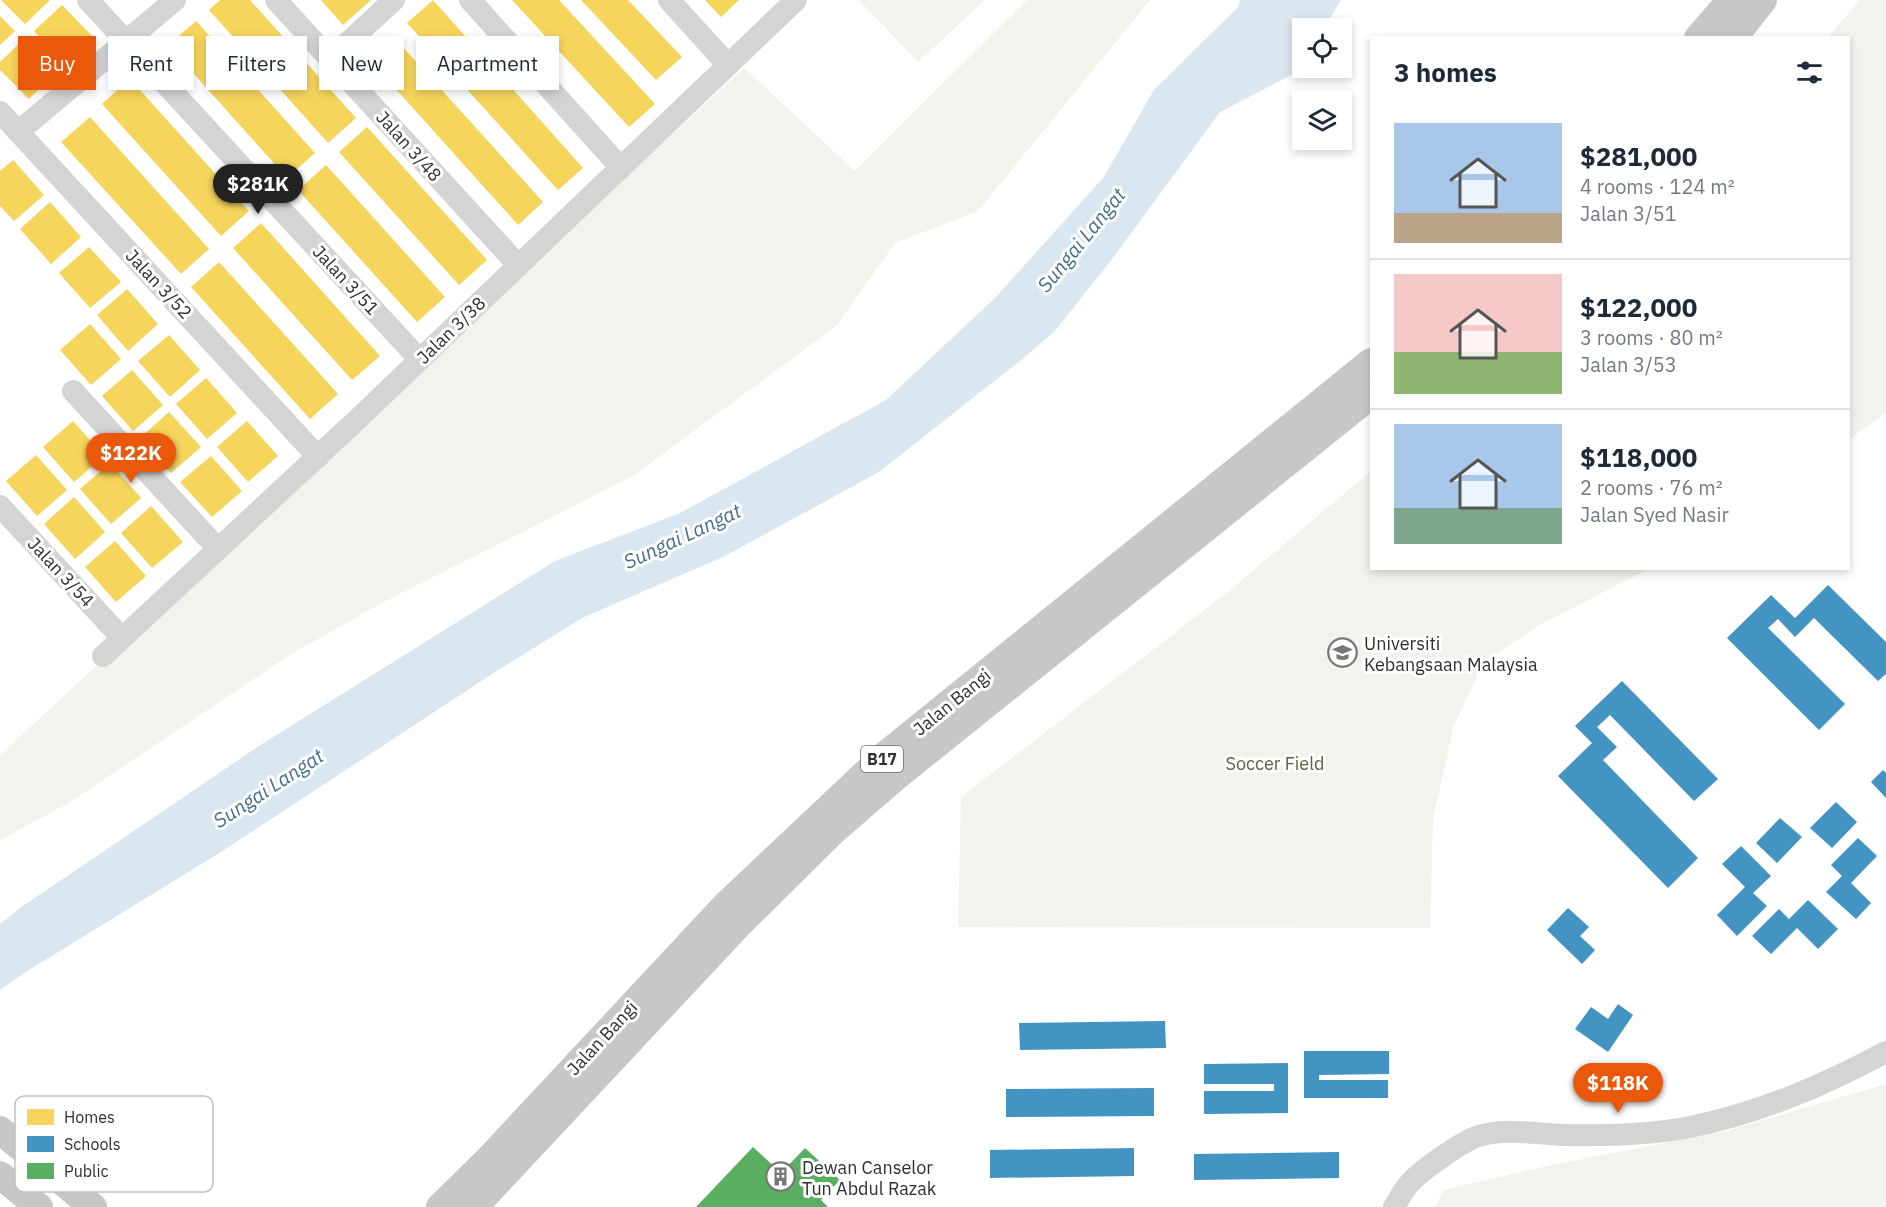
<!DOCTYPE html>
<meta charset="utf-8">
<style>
:root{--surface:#fff;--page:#f6f6f7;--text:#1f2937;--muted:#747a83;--line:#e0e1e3;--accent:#ea580c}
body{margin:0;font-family:"IBM Plex Sans",sans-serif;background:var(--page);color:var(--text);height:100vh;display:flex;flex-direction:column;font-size:22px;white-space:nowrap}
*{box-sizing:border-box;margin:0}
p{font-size:20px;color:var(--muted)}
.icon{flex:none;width:33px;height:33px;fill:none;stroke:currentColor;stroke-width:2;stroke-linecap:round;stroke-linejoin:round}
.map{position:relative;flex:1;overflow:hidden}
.sheet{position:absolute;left:1370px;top:36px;width:480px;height:534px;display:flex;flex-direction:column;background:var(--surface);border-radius:0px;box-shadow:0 3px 9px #0003}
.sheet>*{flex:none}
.hud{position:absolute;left:18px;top:36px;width:570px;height:54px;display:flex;gap:12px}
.buttons{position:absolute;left:1292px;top:18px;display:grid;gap:12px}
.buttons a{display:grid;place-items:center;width:60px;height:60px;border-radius:0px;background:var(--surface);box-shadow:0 3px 9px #0003;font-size:30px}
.price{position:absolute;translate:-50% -51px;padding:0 14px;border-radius:21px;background:var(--accent);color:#fff;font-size:20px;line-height:39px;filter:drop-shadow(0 2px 3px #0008)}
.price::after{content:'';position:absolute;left:50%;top:36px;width:18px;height:14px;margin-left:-9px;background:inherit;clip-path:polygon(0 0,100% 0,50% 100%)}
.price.selected{background:#222;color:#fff}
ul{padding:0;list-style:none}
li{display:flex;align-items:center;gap:18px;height:150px;padding:0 24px}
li+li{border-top:2px solid var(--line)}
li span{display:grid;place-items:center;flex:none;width:168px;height:120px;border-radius:0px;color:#555}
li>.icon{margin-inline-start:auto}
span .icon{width:72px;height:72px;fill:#fffc;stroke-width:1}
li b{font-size:26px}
h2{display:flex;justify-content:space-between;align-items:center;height:72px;padding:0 24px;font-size:26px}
.pill{padding:0 21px;border-radius:0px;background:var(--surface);box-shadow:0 3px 9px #0003;font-size:21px;line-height:54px}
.pill.selected{background:var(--accent);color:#fff}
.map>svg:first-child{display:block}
</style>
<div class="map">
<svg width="1886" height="1207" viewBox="0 0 1886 1207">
<rect width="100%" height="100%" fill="#fff"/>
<g fill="#f1f4ed">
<polygon points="859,0 985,0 918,62"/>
<polygon points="1027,0 1150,0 978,211 895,243 836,326 633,476 376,606 288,656 67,804 0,840 0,755 744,68 855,171"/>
<polygon points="1860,0 1886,0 1886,413 1848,440 1848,38 1828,37"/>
<polygon points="1371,471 1371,568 1649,569 1541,624 1483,663 1454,725 1433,819 1430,928 958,927 961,797 1223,596"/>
<polygon points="1886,1084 1886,1207 1435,1207 1444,1190 1547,1166 1730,1130"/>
</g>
<polygon fill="#dbe7f0" points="1240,0 1341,0 1324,28 1302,28 1302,63 1297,72 1220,112 1115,255 1055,331 1021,360 879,472 723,557 582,618 492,674 221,852 24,973 0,990 0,924 20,908 262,744 555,561 680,513 886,400 995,298 1103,178 1154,90 1238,7"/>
<g fill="#f6d55c">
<polygon points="1,0 50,0 25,24"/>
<polygon points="220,0 250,0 356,118 328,143 209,10"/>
<polygon points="321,0 371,0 343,25"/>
<polygon points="433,0 583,168 558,190 407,23"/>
<polygon points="512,0 559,0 655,104 629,127"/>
<polygon points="581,0 628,0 682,57 656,80"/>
<polygon points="705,0 739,0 721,17"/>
<polygon points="62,5 95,39 67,65 34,31"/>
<polygon points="0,16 15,31 0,45"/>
<polygon points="196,21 315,153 287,178 168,45"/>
<polygon points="392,35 543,202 518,225 367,57"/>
<polygon points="24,39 57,72 29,99 0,70 0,62"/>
<polygon points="130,79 249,211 221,236 102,104"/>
<polygon points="90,117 209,249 181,274 61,142"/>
<polygon points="367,127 487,260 459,285 339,152"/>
<polygon points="13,160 44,195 14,221 0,206 0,171"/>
<polygon points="326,165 445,297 417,322 298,190"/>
<polygon points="50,202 81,237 51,264 20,229"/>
<polygon points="261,223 380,356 352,380 233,248"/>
<polygon points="89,247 121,282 90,308 59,273"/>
<polygon points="219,262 338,394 310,419 191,287"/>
<polygon points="127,289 158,324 128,351 97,315"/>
<polygon points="90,324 121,359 91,385 60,350"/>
<polygon points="169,335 200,370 170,397 138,361"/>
<polygon points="132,370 163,405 133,431 102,396"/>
<polygon points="206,378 237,413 207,439 176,404"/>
<polygon points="169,412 201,447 171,473 140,438"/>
<polygon points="73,421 104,456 74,482 43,447"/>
<polygon points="247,421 278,456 248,482 217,447"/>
<polygon points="36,455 67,490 37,516 6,481"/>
<polygon points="211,456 242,491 212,517 180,482"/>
<polygon points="110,463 141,498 111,524 80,489"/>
<polygon points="74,497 105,532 75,559 44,524"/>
<polygon points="151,506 183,542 152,568 121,533"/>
<polygon points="115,541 146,576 116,602 85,567"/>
</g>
<g fill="#4393c3">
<polygon points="1828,585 1886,642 1886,674 1878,681 1814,618 1795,637 1778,619 1768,628 1845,704 1819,730 1727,638 1771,595 1795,618"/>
<polygon points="1622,681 1718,779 1694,801 1610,715 1597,727 1617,747 1603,760 1698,858 1668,888 1558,776 1592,743 1575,726"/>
<polygon points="1883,770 1886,773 1886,798 1871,782"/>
<polygon points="1836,802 1857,822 1832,848 1810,828"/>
<polygon points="1780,818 1802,837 1777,863 1756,843"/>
<polygon points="1858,838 1877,856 1851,883 1871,903 1856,919 1826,892 1842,876 1831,865"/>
<polygon points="1741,846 1771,876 1753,893 1767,906 1737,936 1717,915 1745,887 1722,864"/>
<polygon points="1808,900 1838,929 1818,949 1797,928 1771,954 1752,936 1779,909 1789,919"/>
<polygon points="1568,908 1589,927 1580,936 1595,950 1582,964 1547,930"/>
<polygon points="1618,1004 1633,1015 1608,1052 1575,1029 1591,1007 1608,1019"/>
<polygon points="1165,1021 1166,1048 1020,1050 1019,1023"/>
<polygon points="1304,1051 1389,1051 1389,1074 1319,1075 1319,1080 1388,1080 1388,1098 1304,1098"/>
<polygon points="1288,1063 1288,1113 1204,1114 1204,1091 1274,1091 1274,1084 1204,1084 1204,1064"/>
<polygon points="1154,1088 1154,1116 1006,1117 1006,1089"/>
<polygon points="1134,1148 1134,1176 990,1178 990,1150"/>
<polygon points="1339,1152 1339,1178 1194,1180 1194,1154"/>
</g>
<polygon fill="#5aae61" points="753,1147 781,1173 805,1148 840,1180 821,1200 828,1207 696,1207"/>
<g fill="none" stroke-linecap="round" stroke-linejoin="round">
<g stroke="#d4d4d4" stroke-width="22">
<polyline points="88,0 420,360"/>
<polyline points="276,0 518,265"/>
<polyline points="470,0 621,168"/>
<polyline points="669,0 728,65"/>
<polyline points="330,59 394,0"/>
<polyline points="0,112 318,457"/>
<polyline points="18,132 175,0"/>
<polyline points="73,391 218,549"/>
<polyline points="0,506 122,638"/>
<polyline points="103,656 361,416 796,0"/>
<path d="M1394,1207C1399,1200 1403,1190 1409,1184C1420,1171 1460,1143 1476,1137C1504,1127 1534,1134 1563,1135C1605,1136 1649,1135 1690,1127C1760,1113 1824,1085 1886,1052"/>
</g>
<g stroke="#c7c7c7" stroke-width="28">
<polyline points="1698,38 1731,0"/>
<polyline points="1733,38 1763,0"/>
<polyline points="0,1130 93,1207"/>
<polyline points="0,1175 39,1207"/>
<polyline points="440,1207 488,1160 725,906 883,757 1371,362"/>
<polyline points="474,1207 740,923 832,832 898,775 1371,395"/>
</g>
</g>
<defs>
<symbol id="university-ring" viewBox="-11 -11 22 22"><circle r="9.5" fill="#fff" stroke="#787878" stroke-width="1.5"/><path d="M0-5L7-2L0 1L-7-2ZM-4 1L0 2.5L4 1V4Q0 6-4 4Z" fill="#787878"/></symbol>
<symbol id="building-ring" viewBox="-11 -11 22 22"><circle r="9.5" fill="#fff" stroke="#787878" stroke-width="1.5"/><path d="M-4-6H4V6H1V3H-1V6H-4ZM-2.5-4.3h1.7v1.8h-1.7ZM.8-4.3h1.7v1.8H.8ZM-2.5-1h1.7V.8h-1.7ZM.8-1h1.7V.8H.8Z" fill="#787878"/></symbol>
</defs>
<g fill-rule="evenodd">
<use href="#university-ring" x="1326" y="636" width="33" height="33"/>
<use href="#building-ring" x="764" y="1160" width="33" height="33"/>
</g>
<g text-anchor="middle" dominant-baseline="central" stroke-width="6" stroke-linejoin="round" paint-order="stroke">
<rect fill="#fff" stroke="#6d6d6d" stroke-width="1.5" x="861" y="746" width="42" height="26" rx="4.5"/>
<g font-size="16" font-weight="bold" fill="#2f2f2f">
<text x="882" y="759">B17</text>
</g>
<g font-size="18" fill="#2f2f2f" stroke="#fff">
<text transform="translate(409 146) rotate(48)">Jalan 3/48</text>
<text transform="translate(346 280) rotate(47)">Jalan 3/51</text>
<text transform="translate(159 284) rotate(47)">Jalan 3/52</text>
<text transform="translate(451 330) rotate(-44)">Jalan 3/38</text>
<text transform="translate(61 572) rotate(47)">Jalan 3/54</text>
<text transform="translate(952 702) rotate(-39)">Jalan Bangi</text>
<text transform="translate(602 1038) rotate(-47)">Jalan Bangi</text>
</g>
<g font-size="18" fill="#2f2f2f" stroke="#fff" text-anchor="start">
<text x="1364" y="643">Universiti<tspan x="1364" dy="21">Kebangsaan Malaysia</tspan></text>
<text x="802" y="1167">Dewan Canselor<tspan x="802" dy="21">Tun Abdul Razak</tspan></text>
</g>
<g font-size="18" fill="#516740" stroke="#fff">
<text x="1275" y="763">Soccer Field</text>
</g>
<g font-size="20" font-style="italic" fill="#446e8b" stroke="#fff">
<text transform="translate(1081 240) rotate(-51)">Sungai Langat</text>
<text transform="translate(682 536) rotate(-25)">Sungai Langat</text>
<text transform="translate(268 788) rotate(-33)">Sungai Langat</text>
</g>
</g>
<rect x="15" y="1096" width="198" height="96" rx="9" fill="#fff" stroke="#c1c1c1" stroke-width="1.5"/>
<rect x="27" y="1109" width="27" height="16" fill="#f6d55c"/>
<rect x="27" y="1136" width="27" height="16" fill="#4393c3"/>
<rect x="27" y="1163" width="27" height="16" fill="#5aae61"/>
<g font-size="16" fill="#2f2f2f">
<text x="64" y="1123">Homes</text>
<text x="64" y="1150">Schools</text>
<text x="64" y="1177">Public</text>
</g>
</svg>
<div class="buttons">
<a><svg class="icon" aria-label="locate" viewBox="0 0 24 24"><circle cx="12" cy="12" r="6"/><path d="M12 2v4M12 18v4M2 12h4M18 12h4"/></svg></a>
<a><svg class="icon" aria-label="layers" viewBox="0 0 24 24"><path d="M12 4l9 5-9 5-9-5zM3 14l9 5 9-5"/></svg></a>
</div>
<b class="price selected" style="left:258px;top:215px">$281K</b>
<b class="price" style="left:131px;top:484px">$122K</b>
<b class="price" style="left:1618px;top:1114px">$118K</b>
<div class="hud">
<a class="pill selected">Buy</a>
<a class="pill">Rent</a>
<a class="pill">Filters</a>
<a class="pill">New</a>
<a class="pill">Apartment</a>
</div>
<section class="sheet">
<h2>3 homes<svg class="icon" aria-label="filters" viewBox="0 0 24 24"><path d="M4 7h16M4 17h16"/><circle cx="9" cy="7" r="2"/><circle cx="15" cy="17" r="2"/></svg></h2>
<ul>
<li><span style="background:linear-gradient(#a9c7e8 75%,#b9a48a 0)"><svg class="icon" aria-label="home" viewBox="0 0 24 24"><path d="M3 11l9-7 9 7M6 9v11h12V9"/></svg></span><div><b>$281,000</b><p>4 rooms · 124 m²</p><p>Jalan 3/51</p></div></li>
<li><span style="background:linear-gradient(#f6c9c9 65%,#8fb573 0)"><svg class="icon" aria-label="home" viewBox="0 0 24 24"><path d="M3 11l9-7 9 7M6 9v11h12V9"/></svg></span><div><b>$122,000</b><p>3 rooms · 80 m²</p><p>Jalan 3/53</p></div></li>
<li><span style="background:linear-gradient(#a9c7e8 70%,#7fa58c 0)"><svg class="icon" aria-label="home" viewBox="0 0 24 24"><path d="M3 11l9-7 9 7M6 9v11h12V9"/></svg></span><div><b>$118,000</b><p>2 rooms · 76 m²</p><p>Jalan Syed Nasir</p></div></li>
</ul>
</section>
</div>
